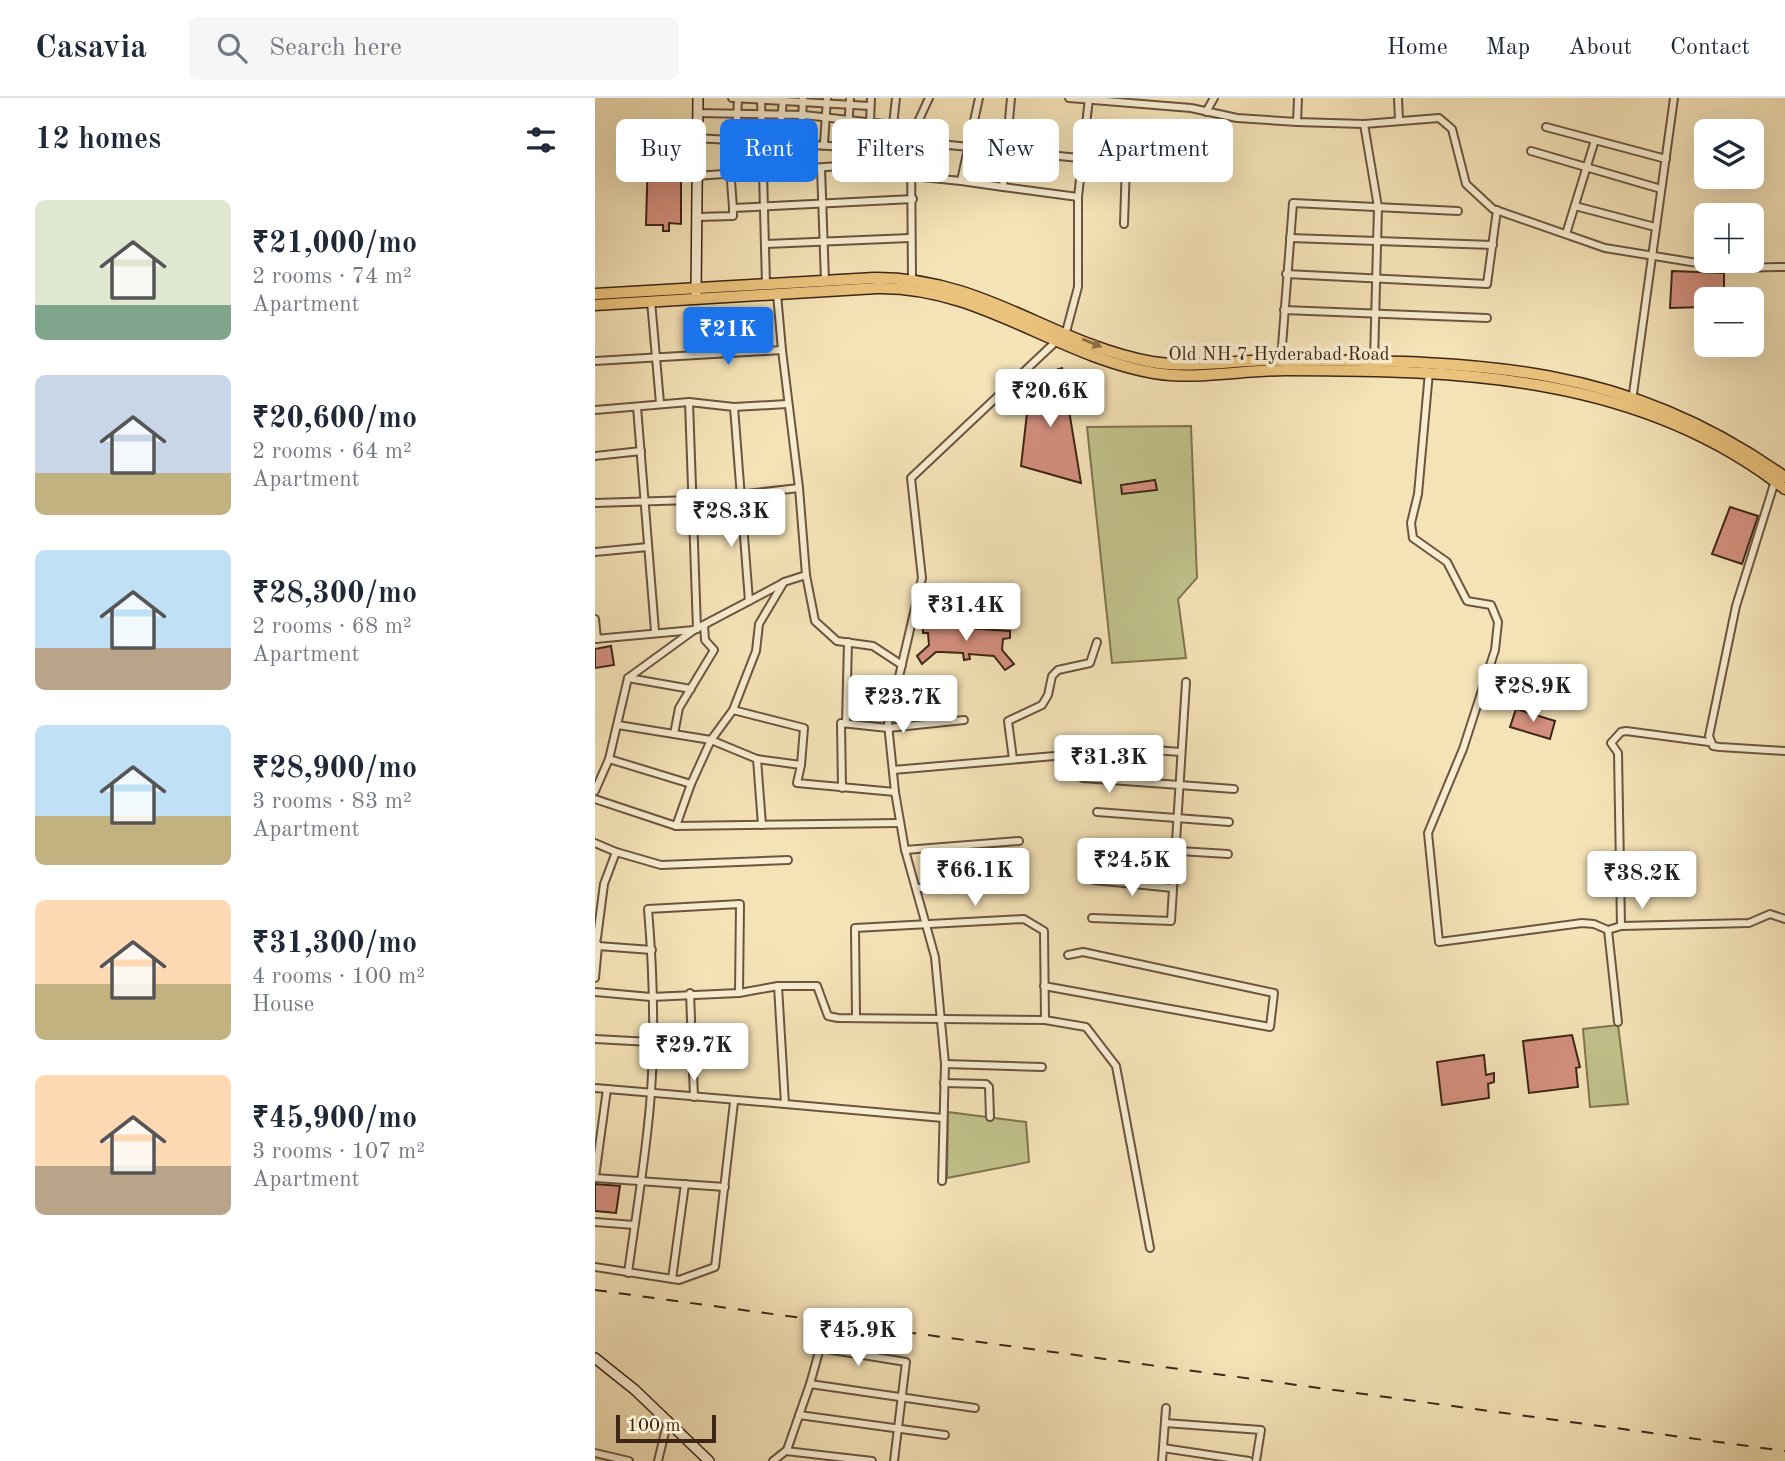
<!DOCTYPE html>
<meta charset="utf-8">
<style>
:root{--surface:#fff;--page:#f6f6f7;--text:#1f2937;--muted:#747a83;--line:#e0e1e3;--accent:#1a73e8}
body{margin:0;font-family:"Old Standard TT",serif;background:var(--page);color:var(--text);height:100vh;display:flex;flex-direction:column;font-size:26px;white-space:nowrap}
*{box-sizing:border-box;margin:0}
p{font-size:23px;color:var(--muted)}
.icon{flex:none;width:38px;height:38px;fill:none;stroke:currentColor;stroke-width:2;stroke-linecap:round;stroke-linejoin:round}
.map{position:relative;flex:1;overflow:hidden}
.panel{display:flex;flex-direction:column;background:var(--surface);width:595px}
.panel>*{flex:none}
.banner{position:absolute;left:21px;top:21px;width:665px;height:63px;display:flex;gap:14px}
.controls{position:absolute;left:1099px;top:21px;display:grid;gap:14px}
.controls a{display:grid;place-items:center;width:70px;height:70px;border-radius:10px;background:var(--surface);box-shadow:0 7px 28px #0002;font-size:35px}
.scale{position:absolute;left:21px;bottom:18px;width:100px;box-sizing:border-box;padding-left:7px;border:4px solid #3d2616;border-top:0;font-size:19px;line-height:24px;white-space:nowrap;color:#3d2616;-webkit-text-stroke:5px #f8edd1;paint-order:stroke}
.price{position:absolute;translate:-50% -60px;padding:0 16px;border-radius:7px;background:#fff;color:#222;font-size:23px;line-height:46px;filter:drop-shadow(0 2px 4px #0008)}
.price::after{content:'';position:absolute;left:50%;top:42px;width:21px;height:16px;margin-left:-10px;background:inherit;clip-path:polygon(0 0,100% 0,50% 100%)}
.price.selected{background:var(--accent);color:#fff}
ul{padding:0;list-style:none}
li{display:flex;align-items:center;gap:21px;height:175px;padding:0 35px}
li span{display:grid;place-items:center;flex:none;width:196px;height:140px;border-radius:10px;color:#555}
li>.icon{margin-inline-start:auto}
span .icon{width:84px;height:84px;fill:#fffc;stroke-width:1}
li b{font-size:30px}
h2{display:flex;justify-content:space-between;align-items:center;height:84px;padding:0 35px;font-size:30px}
.pill{padding:0 24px;border-radius:10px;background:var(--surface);box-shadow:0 7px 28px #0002;font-size:24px;line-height:63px}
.pill.selected{background:var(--accent);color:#fff}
header{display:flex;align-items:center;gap:42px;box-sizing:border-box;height:98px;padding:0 35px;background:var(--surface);border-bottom:2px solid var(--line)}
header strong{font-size:33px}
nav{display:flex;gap:38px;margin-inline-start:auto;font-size:24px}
.search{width:490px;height:63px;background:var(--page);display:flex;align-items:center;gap:18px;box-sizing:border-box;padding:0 24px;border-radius:10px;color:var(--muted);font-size:26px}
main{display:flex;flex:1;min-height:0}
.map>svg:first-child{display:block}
</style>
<header>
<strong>Casavia</strong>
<div class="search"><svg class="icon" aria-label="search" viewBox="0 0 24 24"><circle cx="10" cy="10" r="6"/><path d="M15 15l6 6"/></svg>Search here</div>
<nav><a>Home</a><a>Map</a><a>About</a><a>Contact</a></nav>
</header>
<main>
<section class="panel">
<h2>12 homes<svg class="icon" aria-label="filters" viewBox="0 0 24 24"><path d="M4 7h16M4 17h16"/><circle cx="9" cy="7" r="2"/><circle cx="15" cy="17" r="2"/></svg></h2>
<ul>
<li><span style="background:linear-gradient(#dfe7d0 75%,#7fa58c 0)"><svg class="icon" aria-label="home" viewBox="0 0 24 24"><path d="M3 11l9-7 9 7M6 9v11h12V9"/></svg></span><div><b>₹21,000/mo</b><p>2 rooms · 74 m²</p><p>Apartment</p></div></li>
<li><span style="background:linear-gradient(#c9d6e8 70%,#c2b280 0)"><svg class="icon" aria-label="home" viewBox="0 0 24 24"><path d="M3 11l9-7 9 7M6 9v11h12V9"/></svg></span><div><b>₹20,600/mo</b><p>2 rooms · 64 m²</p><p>Apartment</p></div></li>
<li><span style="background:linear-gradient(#bfe0f5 70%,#b9a48a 0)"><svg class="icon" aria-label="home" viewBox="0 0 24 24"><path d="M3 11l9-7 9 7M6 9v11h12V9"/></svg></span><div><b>₹28,300/mo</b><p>2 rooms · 68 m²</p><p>Apartment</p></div></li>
<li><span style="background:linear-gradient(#bfe0f5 65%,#c2b280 0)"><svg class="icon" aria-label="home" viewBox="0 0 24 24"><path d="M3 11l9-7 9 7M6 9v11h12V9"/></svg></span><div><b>₹28,900/mo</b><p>3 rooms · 83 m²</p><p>Apartment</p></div></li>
<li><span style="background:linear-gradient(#ffd9b3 60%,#c2b280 0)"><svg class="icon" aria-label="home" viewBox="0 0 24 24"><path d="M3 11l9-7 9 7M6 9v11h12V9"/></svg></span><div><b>₹31,300/mo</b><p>4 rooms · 100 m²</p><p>House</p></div></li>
<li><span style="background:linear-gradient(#ffd9b3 65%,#b9a48a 0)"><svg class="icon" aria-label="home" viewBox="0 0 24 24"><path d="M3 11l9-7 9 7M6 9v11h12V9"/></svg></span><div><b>₹45,900/mo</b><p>3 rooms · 107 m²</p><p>Apartment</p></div></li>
</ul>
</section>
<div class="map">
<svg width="1190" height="1363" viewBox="0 0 1190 1363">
<rect width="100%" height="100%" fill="#f5e3b8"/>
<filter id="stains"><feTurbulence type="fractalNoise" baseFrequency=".00286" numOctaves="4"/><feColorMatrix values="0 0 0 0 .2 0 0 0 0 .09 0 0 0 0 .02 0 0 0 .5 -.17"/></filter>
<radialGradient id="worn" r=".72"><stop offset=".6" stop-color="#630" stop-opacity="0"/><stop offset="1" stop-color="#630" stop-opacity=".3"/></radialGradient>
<g fill="#c1c28b" stroke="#7f7450" stroke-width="2">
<polygon points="596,328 602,480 583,501 591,560 517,565 492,329"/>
<polygon points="1023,927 1033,1006 995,1009 988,931"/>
<polygon points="353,1014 431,1024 434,1064 352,1080"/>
</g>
<g fill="#d48f7e" stroke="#3d2616" stroke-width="2">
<polygon points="53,56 86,56 86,126 74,125 74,133 68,133 68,127 51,127"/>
<polygon points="1077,173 1129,175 1129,201 1111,201 1111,209 1075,210"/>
<polygon points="467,270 486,385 426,368 436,280"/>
<polygon points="560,382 562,392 527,396 526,387"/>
<polygon points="1135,409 1163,418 1147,466 1117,456"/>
<polygon points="328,527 415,533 415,540 408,541 407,552 419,566 410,572 399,558 374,556 375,561 369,562 368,555 346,554 341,554 327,566 322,558 334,547 333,535 328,535"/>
<polygon points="16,548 19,567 0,570 0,551"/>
<polygon points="921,611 960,623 955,641 915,629"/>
<polygon points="977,937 985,969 981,970 983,989 934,995 928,943"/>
<polygon points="889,957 891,977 899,975 899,984 893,986 894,1000 847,1007 842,964"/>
<polygon points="0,1086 25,1088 21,1115 0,1113"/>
</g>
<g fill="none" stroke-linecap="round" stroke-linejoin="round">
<defs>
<g id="minor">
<polyline points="137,0 275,8"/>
<polyline points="166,0 171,186"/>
<polyline points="384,0 366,83 408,89"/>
<polyline points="416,0 408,89 483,99"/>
<polyline points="474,0 596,10 642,20 702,24 769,26 844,20 857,31 871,86 898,111 1010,150 1133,170 1190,169"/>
<polyline points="803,0 804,22"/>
<polyline points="611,14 619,0"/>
<polyline points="102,15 209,17 298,27 322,26"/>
<polyline points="702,24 703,0"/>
<polyline points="769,26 783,109 779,263"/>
<polyline points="298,27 301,0"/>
<polyline points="951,29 1071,61"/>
<polyline points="101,40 316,53"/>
<polyline points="133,42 138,110"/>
<polyline points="141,42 143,0"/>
<polyline points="184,44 188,2"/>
<polyline points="206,45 208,0"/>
<polyline points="229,46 232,0"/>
<polyline points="344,46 545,66"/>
<polyline points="252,49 255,0"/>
<polyline points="274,49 276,0"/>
<polyline points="936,53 1066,91"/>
<polyline points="226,70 230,183"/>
<polyline points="100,78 317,63"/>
<polyline points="317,78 366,83"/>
<polyline points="980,108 1060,129"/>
<polyline points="101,119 138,118 138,110 318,101"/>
<polyline points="529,126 531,65"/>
<polyline points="971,136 1000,42"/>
<polyline points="695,140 898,147"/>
<polyline points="171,146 315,140"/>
<polyline points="691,176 892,186 902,112"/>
<polyline points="317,181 316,53 322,26 334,0"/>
<polyline points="56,203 65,305"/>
<polyline points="689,212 892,220"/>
<polyline points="187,252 204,390 211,477"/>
<polyline points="686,261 698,105 863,113"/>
<polyline points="0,263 187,252 182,196"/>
<polyline points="834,274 823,396 816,425 818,440 852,464 872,503 896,507 903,524 900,552 868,651 833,735 844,844 987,825 999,826 1013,832"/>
<polyline points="1037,303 1079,0"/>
<polyline points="94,304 102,531"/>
<polyline points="42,309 60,533"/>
<polyline points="139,309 154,503"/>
<polyline points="0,312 94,304 139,309 192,306"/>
<polyline points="0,358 46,353"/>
<polyline points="1180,383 1141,508 1114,638 1118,648 1125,649 1190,653"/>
<polyline points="0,405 97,402 204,390"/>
<polyline points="0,454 53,449"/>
<polyline points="0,521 2,541"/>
<polyline points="0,541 99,532 188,485"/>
<polyline points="33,580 96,591"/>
<polyline points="138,612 209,630 206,667"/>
<polyline points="251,625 253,544"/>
<polyline points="23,627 116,642 162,661 206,667 202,685 300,694"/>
<polyline points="79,636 84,610 119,552 110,542 109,527"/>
<polyline points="483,656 488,680 639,691"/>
<polyline points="14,661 33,580 99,532"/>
<polyline points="162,661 167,727"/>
<polyline points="418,661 413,623 447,607 453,597 457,578 463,572 495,565 502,544"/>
<polyline points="298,672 483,656 490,650 501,648 586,654"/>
<polyline points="247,690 246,625 293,630 369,622"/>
<polyline points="0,693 14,661 96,686"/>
<polyline points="0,701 81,728 305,725"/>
<polyline points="502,714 634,724"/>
<polyline points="81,728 96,686 116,642 138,612 161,553 164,526 189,484 211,477 220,523 242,543 278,548 307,567"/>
<polyline points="0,745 21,754 9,786 2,840"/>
<polyline points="503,748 633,756"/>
<polyline points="310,752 424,743"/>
<polyline points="21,754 66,767 193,762"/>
<polyline points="499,782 578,790"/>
<polyline points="323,790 428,782"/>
<polyline points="497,820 576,823 591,584"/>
<polyline points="1026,828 1023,655 1016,645 1026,634 1031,633 1114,644"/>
<polyline points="0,840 3,848 57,852"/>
<polyline points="0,880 3,848"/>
<polyline points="183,888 222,888 233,918 243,920 450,922"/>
<polyline points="449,888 675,929 679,895 488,854 473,857"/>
<path d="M0,894L56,899L144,895L145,806L53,811C58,870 60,934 56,994C52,1054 41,1115 33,1175"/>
<polyline points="95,895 99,999"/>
<polyline points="261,918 260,830 429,821 449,833 450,922 491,929 521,968 555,1150"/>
<polyline points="1023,924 1013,832 1026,828 1154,825 1175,816 1190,821"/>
<polyline points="0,941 56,944"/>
<polyline points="350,966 447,969"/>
<polyline points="349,985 391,986 394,989 395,1019"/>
<polyline points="0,990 190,1006 183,888 144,895"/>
<polyline points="190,1006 348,1020"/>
<polyline points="0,1079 12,991"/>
<polyline points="0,1080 130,1089"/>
<polyline points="347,1083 350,966 340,859 310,752 300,694 293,626 327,480 316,380 471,234 483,189 483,99 494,0"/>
<polyline points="0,1124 39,1127"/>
<polyline points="0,1169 84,1182 120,1169 139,1004"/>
<polyline points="77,1181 90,1086"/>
<polyline points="215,1286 225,1250 311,1264 299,1363"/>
<polyline points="204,1317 350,1337"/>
<polyline points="570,1325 666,1332 661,1363"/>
<polyline points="568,1350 654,1363"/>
<polyline points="191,1353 277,1363"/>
<polyline points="0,1355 34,1363"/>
<polyline points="63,1363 73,1322"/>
<polyline points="178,1363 192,1352 215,1286 380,1310"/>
<polyline points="567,1363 571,1310"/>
</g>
<g id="secondary">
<polyline points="101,195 103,0"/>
<polyline points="0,1260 40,1292 114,1363"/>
</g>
<g id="primary">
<path d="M0,196L279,180C389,179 457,246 557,264C600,271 645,261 689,262C882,264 1025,263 1190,379"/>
<path d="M0,207L282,190C385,188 461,258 559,275C602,282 647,272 691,272C866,272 1046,277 1190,391"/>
</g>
</defs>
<use href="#minor" stroke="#6b553e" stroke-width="10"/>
<use href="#secondary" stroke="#3d2616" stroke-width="12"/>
<use href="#primary" stroke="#3d2616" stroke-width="13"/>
<use href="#minor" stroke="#f8edd1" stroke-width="6"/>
<use href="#secondary" stroke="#f8edd1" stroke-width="9"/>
<use href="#primary" stroke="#eac27c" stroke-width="10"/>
<polyline stroke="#3d2616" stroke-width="2" stroke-dasharray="12 12" stroke-linecap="butt" points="0,1192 1190,1353"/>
</g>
<defs><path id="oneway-solid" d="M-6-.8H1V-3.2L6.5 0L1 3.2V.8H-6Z" transform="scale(1.75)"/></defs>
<use fill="#8b6c44" href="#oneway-solid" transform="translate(497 245) rotate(22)"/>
<g text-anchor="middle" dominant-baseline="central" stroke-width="7" stroke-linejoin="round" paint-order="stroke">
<g font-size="19" fill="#3d2616" stroke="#f8edd1">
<text x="684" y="257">Old NH 7 Hyderabad Road</text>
</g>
</g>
<rect width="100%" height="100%" filter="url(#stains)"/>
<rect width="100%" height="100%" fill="url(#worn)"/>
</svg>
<div class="controls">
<a><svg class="icon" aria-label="layers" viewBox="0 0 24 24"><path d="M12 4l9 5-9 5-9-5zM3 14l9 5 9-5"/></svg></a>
<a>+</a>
<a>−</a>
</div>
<div class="scale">100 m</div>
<b class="price selected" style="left:133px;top:269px">₹21K</b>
<b class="price" style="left:455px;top:331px">₹20.6K</b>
<b class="price" style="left:136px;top:451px">₹28.3K</b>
<b class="price" style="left:371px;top:545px">₹31.4K</b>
<b class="price" style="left:938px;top:626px">₹28.9K</b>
<b class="price" style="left:308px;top:637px">₹23.7K</b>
<b class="price" style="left:514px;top:697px">₹31.3K</b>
<b class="price" style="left:537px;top:800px">₹24.5K</b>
<b class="price" style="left:380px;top:810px">₹66.1K</b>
<b class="price" style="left:1047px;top:813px">₹38.2K</b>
<b class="price" style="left:99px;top:985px">₹29.7K</b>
<b class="price" style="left:263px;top:1270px">₹45.9K</b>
<div class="banner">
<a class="pill">Buy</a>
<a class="pill selected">Rent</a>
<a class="pill">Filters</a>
<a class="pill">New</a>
<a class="pill">Apartment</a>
</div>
</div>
</main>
